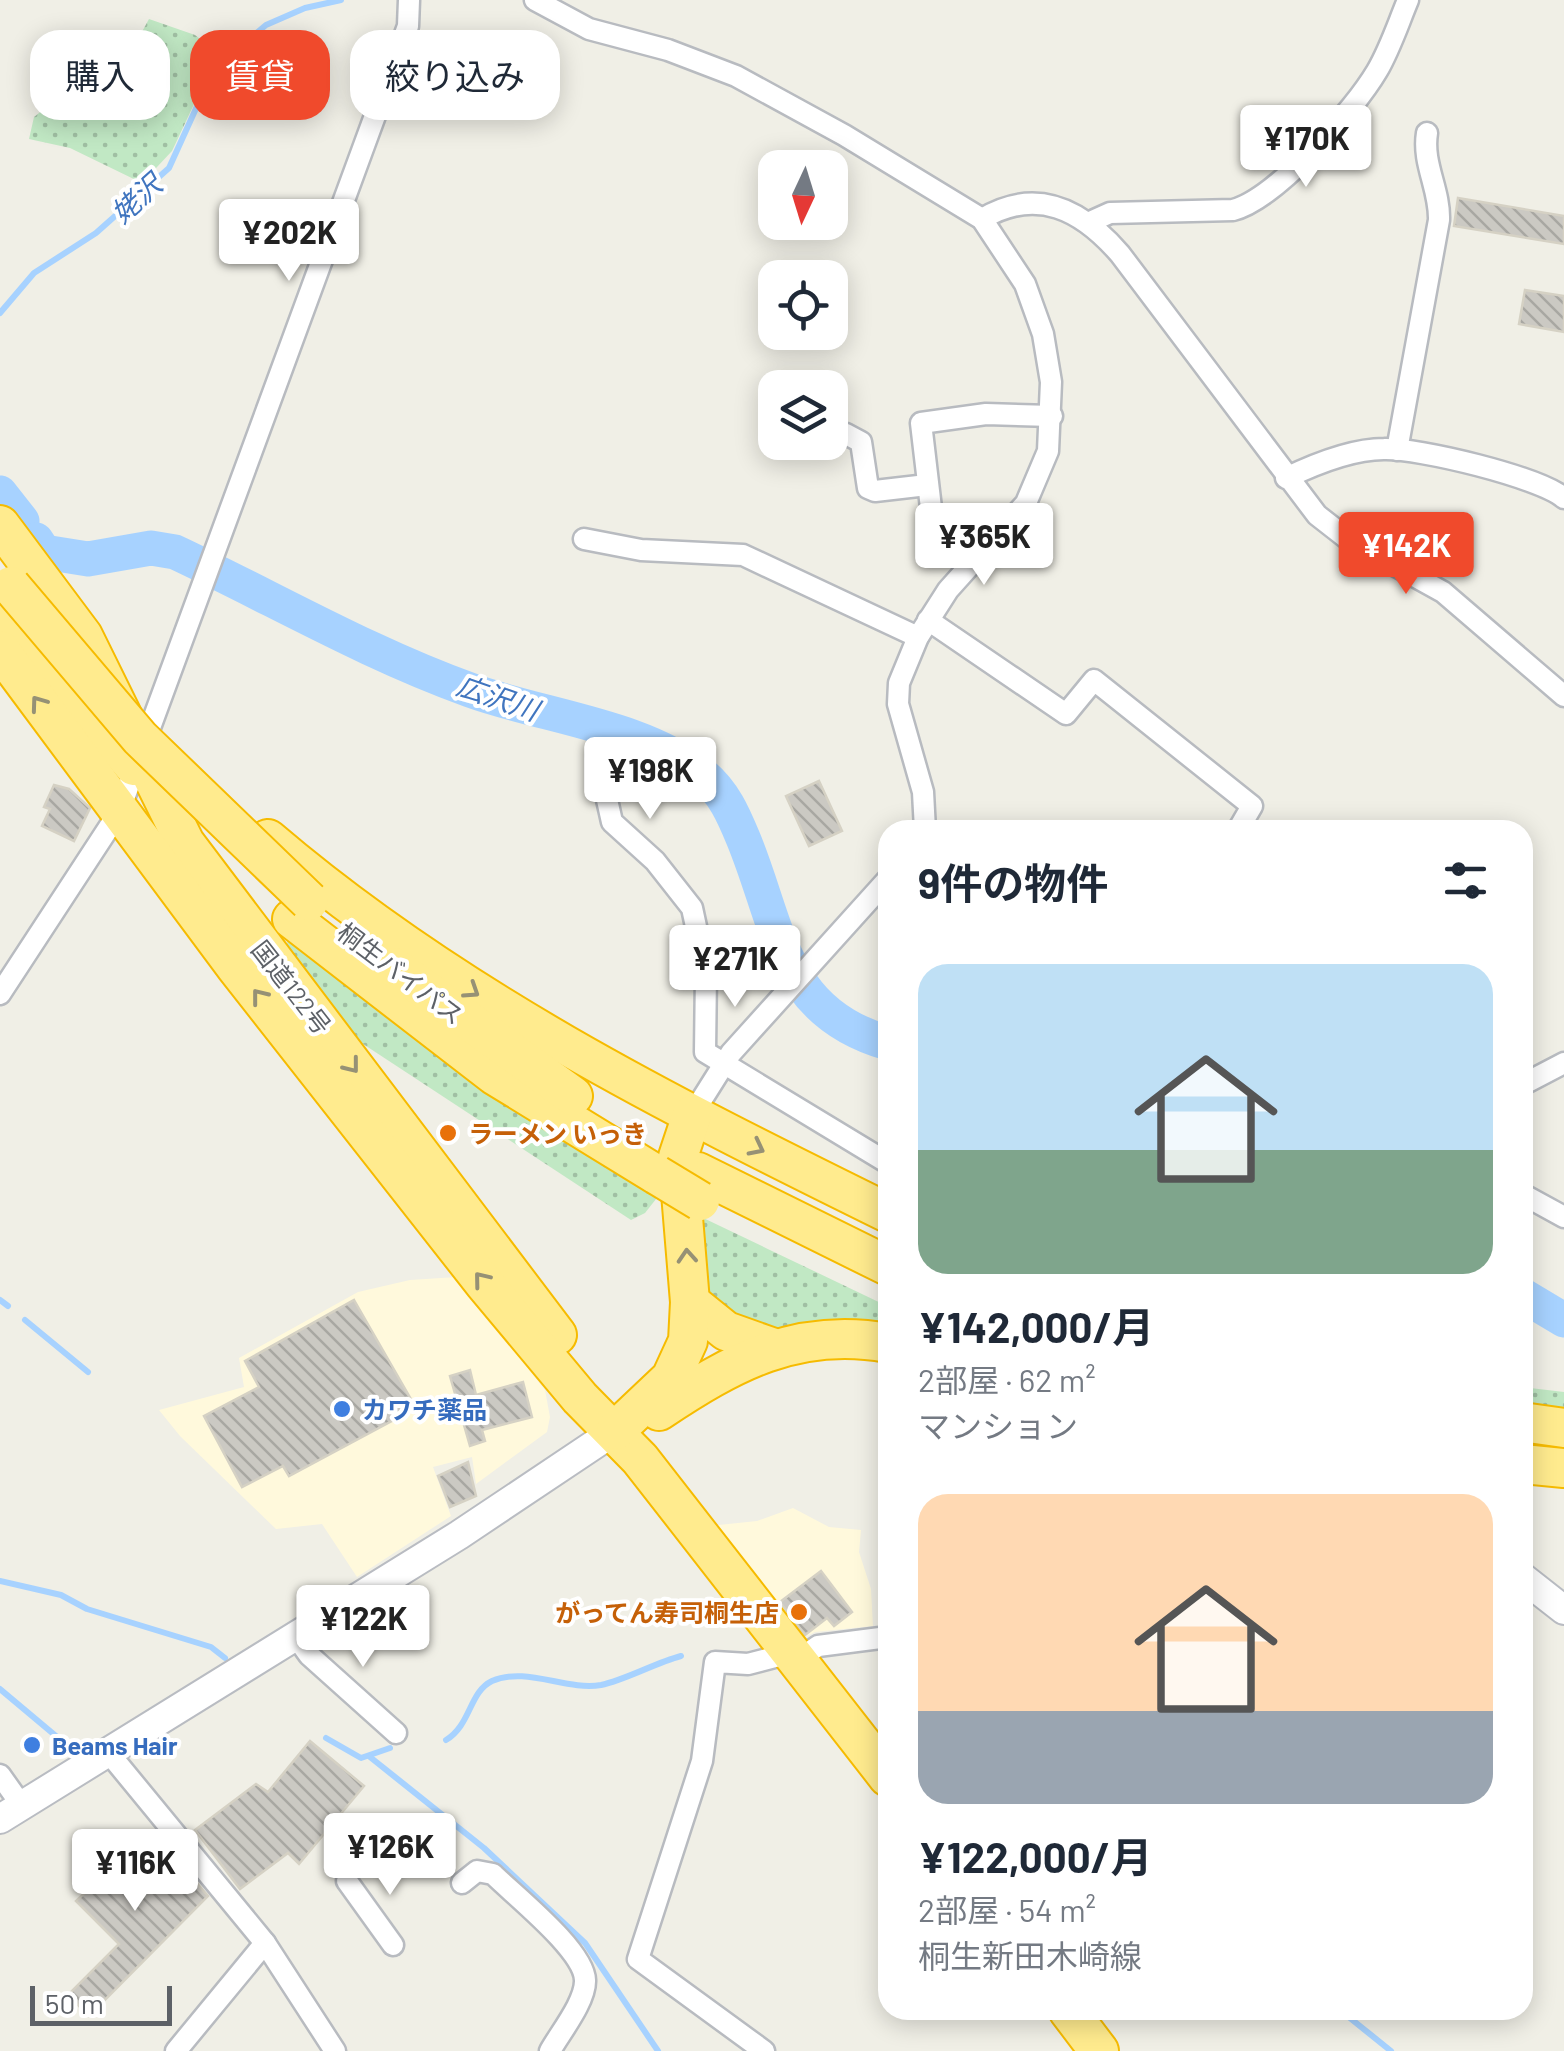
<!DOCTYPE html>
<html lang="ja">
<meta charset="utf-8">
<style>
:root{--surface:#fff;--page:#f6f6f7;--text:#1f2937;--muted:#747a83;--accent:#f04a2c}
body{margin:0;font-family:Barlow,"Noto Sans JP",sans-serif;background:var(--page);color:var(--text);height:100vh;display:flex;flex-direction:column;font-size:38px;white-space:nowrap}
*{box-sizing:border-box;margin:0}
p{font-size:32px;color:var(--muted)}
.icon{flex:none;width:55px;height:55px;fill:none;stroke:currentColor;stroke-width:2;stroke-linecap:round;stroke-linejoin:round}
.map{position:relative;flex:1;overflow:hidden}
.sheet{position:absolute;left:878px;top:820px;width:655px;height:1200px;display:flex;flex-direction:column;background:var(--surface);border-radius:30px;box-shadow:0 5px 25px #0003}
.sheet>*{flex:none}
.hud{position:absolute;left:30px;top:30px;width:698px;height:90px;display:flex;gap:20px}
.needle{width:65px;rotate:184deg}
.buttons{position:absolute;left:758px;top:150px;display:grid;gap:20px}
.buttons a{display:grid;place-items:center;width:90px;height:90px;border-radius:20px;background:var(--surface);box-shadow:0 5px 25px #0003;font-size:50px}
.scale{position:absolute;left:30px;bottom:25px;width:142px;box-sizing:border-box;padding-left:10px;border:5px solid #5d6167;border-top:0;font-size:28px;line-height:35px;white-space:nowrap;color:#5d6167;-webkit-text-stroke:8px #fff;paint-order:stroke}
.price{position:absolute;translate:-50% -85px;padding:0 22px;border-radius:10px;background:#fff;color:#222;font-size:32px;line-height:65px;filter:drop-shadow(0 2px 5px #0008)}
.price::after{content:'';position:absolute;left:50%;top:60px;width:30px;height:22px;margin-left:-15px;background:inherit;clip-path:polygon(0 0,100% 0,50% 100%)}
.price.on{background:var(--accent);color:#fff}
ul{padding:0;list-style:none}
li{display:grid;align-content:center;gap:20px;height:530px;padding:0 40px}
li span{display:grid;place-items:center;height:310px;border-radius:30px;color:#555}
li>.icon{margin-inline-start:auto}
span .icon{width:180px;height:180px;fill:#fffc;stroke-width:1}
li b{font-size:42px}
h2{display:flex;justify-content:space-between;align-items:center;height:120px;padding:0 40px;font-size:42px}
.pill{padding:0 35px;border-radius:30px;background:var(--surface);box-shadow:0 5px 25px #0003;font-size:35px;line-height:90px}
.pill.on{background:var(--accent);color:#fff}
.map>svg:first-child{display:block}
</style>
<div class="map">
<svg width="1564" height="2051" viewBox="0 0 1564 2051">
<defs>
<pattern id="grass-dots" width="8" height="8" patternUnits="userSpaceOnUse" patternTransform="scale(2.5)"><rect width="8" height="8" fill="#c1e8c4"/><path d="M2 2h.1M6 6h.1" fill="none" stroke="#a0bfa3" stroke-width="1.8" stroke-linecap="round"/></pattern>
<pattern id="building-back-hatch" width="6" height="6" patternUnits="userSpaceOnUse" patternTransform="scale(2.5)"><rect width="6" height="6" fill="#cbc9c3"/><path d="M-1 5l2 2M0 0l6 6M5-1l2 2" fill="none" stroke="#a8a7a2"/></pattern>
</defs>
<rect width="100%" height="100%" fill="#f0efe6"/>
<g fill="#fff9dc">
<polygon points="457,1277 545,1390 550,1417 547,1432 476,1484 472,1457 433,1467 451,1516 357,1577 322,1524 276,1529 180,1436 159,1410 244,1387 239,1358 358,1292 410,1280"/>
<polygon points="793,1508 829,1527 861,1530 859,1552 871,1589 873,1626 815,1632 801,1639 709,1526 757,1521"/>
</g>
<g fill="url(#grass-dots)">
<polygon points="149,19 195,35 218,53 172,151 142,183 70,148 29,139 34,117 49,105 78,120 83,117 107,72 122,68"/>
<polygon points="289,929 660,1194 645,1213 631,1220 357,1040 286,952"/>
<polygon points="697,1215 887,1306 887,1335 771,1336 706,1298"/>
<polygon points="1522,1387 1564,1392 1564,1415 1523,1411"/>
</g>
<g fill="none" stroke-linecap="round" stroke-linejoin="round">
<g stroke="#a7d2ff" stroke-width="6">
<polyline points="0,313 34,273 96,233 169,168 203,93 240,47 266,25 305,8 341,0"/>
<polyline points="0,1300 8,1306"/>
<polyline points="25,1320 88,1372"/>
<polyline points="0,1581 61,1595 87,1609 211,1647 225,1658"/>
<polyline points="0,1689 75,1752"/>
<polyline points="326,1738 361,1758 390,1748"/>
<path d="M446,1740C471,1725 469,1692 492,1681C526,1666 566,1691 601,1685C625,1680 655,1663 681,1656"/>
<polyline points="370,1757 484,1848 585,1943 658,2051"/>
<polyline points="1340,2010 1391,2051"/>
</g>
<g stroke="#a7d2ff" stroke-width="35">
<polyline points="0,493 22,521"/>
<path d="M36,540L44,552L88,559L151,548L175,552C273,598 367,653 470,690C541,716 645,726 703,775C724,793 733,814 743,838C780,927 780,1012 888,1043"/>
<polyline points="1522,1295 1564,1320"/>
</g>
</g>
<g fill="url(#building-back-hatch)" stroke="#d5d1c4" stroke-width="2.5">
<polygon points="1458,198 1564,216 1564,244 1454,226"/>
<polygon points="1525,290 1564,296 1564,332 1519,324"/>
<polygon points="819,781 842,831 809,846 786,796"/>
<polygon points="54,785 69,789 90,808 74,841 42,826 50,809 44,807"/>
<polygon points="354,1300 416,1408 289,1476 283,1466 242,1487 204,1416 259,1387 245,1361"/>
<polygon points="470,1370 476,1395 523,1382 532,1417 482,1430 485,1441 470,1446 450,1376"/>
<polygon points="468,1462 476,1496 450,1507 438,1476"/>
<polygon points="821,1571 852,1612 834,1626 827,1618 805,1635 780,1602"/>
<polygon points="310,1741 364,1786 299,1864 288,1853 240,1889 195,1830 256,1784 268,1792"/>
<polygon points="151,1831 208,1896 89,2016 68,1995 119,1944 76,1901"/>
</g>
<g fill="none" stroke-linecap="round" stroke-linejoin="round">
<defs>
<g id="street">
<polyline points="535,0 589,29 668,50 736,76 844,135 982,219 1025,284 1043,334 1051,382 1048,451 1026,503 948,590 918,637 899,683 898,704 923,792 925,830"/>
<path d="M982,219C1037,186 1082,210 1120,254L1317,515L1349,540L1443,592L1564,696"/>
<path d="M1090,222L1110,213L1233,210C1276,199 1354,110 1377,71C1390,49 1398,24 1408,0"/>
<polyline points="830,435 846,434 861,442 868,488 875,491 927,485"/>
<path d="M1397,450L1439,220C1440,189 1422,164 1427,133"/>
<path d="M1286,478C1315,464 1351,449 1384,449C1419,448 1539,477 1564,498"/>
<polyline points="584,539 641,550 743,555 918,637"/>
<polyline points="987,551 964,535 933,525 921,423 986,414 1052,416"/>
<polyline points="928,620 1066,714 1094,680 1252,806 1238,830"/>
<polyline points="597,755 612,822 655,861 692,908 706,973 705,1052 888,1163"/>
<polyline points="0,994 119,812 408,26 409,0"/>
<polyline points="1522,1085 1564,1063"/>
<polyline points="692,1115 731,1053 888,879"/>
<polyline points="1522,1194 1564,1217"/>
<polyline points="296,1637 309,1655 396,1733"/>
<polyline points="796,1661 818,1646 888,1637"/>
<polyline points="108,1752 265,1943 335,2051"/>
<polyline points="0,1775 22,1806"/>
<polyline points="347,1881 393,1945"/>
<path d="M462,1883L477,1871L493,1874C515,1896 584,1950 585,1980C586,2001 560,2033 550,2051"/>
<polyline points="176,2051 265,1943"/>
<polyline points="764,2051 638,1959 702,1761 715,1662 748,1664 790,1653"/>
</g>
<g id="secondary">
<polyline points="1522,1577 1564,1610"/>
<polyline points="0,1819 459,1535 616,1430"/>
</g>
<g id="highway">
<polyline points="0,525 83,636 185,843 557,1335"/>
<polyline points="0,610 134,766"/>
<polyline points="0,650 235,966 484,1283 580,1398 640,1459 888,1777"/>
<path d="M268,839C454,998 669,1105 888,1213"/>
<polyline points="292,919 494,1075 657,1175"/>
<polyline points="394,967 573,1096"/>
<polyline points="698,1172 888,1266"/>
<polyline points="690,1302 726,1331 771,1347"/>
<path d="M659,1411C731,1363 797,1326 888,1343"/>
<polyline points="1522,1422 1564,1428"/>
<polyline points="616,1430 671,1378 688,1341 690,1302 678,1157 692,1115"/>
<polyline points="1522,1464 1564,1468"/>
<polyline points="1068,2010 1099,2051"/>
</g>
</defs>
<use href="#street" stroke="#b8bbc0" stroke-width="25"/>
<use href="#secondary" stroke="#b9bcc2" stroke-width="32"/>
<use href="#highway" stroke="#f6bb00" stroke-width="42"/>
<use href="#street" stroke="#fff" stroke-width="20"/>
<use href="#secondary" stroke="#fff" stroke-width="28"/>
<use href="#highway" stroke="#ffeb8e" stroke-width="38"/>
<defs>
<g id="highway-bridge">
<polyline points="11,586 140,738 309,901"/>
<polyline points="657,1175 700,1201"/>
</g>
</defs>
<use href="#highway-bridge" stroke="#f6bb00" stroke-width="42" stroke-linecap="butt"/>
<use href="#highway-bridge" stroke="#ffeb8e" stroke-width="38"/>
</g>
<defs><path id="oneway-chevron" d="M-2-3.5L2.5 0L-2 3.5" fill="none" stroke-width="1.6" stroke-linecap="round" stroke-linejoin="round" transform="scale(2.5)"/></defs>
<g stroke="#969175">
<use href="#oneway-chevron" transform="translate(38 703) rotate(-126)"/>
<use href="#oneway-chevron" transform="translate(472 991) rotate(33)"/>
<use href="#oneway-chevron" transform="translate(259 996) rotate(-128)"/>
<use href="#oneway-chevron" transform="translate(352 1066) rotate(52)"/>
<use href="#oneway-chevron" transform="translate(757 1148) rotate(27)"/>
<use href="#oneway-chevron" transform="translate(687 1256) rotate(-94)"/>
<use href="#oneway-chevron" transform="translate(481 1279) rotate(-129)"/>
</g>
<g fill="#e8710a" stroke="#fff" stroke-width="4">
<circle cx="448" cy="1133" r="10"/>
<circle cx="799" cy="1612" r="10"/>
</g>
<g fill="#3f7fe0" stroke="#fff" stroke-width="4">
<circle cx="342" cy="1409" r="10"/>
<circle cx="32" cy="1745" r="10"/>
</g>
<g text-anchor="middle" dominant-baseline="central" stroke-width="8" stroke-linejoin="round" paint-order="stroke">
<g font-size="25" fill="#5d6167" stroke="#fff">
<text transform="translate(401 973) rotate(37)">桐生バイパス</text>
<text transform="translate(292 987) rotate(52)">国道122号</text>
</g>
<g font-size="25" font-weight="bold" fill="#c56008" stroke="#fff" text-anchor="start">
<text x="468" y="1133">ラーメン いっき</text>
<text x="779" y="1612" text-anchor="end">がってん寿司桐生店</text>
</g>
<g font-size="25" font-weight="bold" fill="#366cbe" stroke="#fff" text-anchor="start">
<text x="362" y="1409">カワチ薬品</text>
<text x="52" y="1745">Beams Hair</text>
</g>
<g font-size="28" font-style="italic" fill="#4075bf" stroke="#fff">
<text transform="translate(136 198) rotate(-42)">姥沢</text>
<text transform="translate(498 697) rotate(19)">広沢川</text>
</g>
</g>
</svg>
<div class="buttons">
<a><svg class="needle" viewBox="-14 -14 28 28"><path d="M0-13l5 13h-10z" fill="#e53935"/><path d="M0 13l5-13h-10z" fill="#747a83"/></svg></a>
<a><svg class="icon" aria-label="locate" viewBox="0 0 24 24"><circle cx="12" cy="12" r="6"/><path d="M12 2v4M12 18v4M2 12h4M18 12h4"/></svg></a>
<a><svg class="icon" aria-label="layers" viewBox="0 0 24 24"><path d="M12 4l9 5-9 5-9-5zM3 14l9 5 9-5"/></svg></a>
</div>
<div class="scale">50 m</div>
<b class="price" style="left:1306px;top:190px">¥170K</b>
<b class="price" style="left:289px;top:284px">¥202K</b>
<b class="price" style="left:984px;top:588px">¥365K</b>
<b class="price on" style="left:1406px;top:597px">¥142K</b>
<b class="price" style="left:650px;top:822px">¥198K</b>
<b class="price" style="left:735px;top:1010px">¥271K</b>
<b class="price" style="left:363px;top:1670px">¥122K</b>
<b class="price" style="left:390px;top:1898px">¥126K</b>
<b class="price" style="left:135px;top:1914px">¥116K</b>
<div class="hud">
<a class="pill">購入</a>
<a class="pill on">賃貸</a>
<a class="pill">絞り込み</a>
</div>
<section class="sheet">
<h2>9件の物件<svg class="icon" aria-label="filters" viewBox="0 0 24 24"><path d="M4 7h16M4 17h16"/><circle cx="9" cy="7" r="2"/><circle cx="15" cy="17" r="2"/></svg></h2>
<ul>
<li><span style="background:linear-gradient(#bfe0f5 60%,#7fa58c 0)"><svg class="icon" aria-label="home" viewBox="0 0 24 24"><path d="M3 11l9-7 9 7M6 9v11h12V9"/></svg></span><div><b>¥142,000/月</b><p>2部屋 · 62 m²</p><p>マンション</p></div></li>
<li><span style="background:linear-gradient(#ffd9b3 70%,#9aa5b1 0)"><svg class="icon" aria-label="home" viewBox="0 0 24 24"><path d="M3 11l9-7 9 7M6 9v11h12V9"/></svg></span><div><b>¥122,000/月</b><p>2部屋 · 54 m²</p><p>桐生新田木崎線</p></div></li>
</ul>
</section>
</div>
